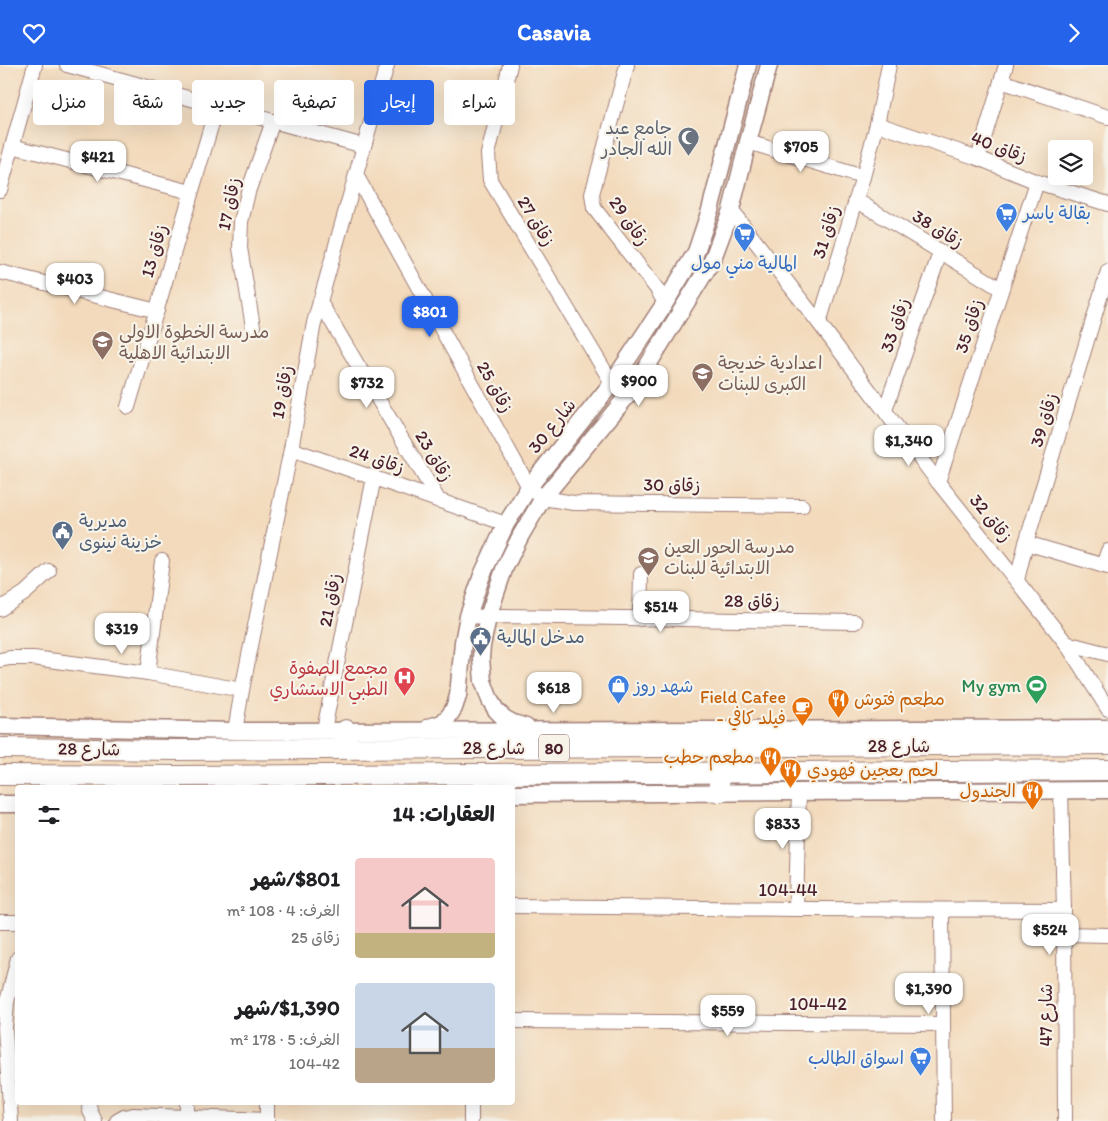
<!DOCTYPE html>
<html lang="ar">
<meta charset="utf-8">
<style>
:root{--surface:#fff;--page:#f6f6f6;--text:#202124;--muted:#757577;--accent:#2563eb}
body{margin:0;font-family:Itim,"Playpen Sans Arabic",sans-serif;background:var(--page);color:var(--text);direction:rtl;height:100vh;display:flex;flex-direction:column;font-size:19px;white-space:nowrap}
*{box-sizing:border-box;margin:0}
p{font-size:16px;color:var(--muted)}
.icon{flex:none;width:28px;height:28px;fill:none;stroke:currentColor;stroke-width:2;stroke-linecap:round;stroke-linejoin:round}
.map{position:relative;flex:1;overflow:hidden;direction:ltr}
.sheet{position:absolute;left:15px;top:720px;width:500px;height:320px;display:flex;flex-direction:column;background:var(--surface);border-radius:5px;box-shadow:0 5px 20px #0002;direction:rtl}
.sheet>*{flex:none}
.banner{position:absolute;left:15px;top:15px;width:500px;height:45px;direction:rtl;display:flex;gap:10px}
.fabs{position:absolute;left:1048px;top:75px;display:grid;gap:10px}
.fabs a{display:grid;place-items:center;width:45px;height:45px;border-radius:5px;background:var(--surface);box-shadow:0 5px 20px #0002;font-size:25px}
.price{position:absolute;translate:-50% -42px;padding:0 11px;border-radius:10px;background:#fff;color:#222;font-size:16px;line-height:32px;filter:drop-shadow(0 1px 2px #0008)}
.price::after{content:'';position:absolute;left:50%;top:30px;width:15px;height:11px;margin-left:-8px;background:inherit;clip-path:polygon(0 0,100% 0,50% 100%)}
.price.on{background:var(--accent);color:#fff}
ul{padding:0;list-style:none}
li{display:flex;align-items:center;gap:15px;height:125px;padding:0 20px}
li span{display:grid;place-items:center;flex:none;width:140px;height:100px;border-radius:5px;color:#555}
li>.icon{margin-inline-start:auto}
span .icon{width:60px;height:60px;fill:#fffc;stroke-width:1}
li b{font-size:21px}
h2{display:flex;justify-content:space-between;align-items:center;height:60px;padding:0 20px;font-size:21px}
.chip{padding:0 18px;border-radius:5px;background:var(--surface);box-shadow:0 5px 20px #0002;font-size:18px;line-height:45px}
.chip.on{background:var(--accent);color:#fff}
header{display:flex;justify-content:space-between;align-items:center;height:65px;padding:0 20px;background:var(--accent);color:#fff;font-size:22px;font-weight:700}
.map>svg:first-child{display:block}
</style>
<header><svg class="icon" aria-label="forward" viewBox="0 0 24 24"><path d="M9 5l7 7-7 7"/></svg>Casavia<svg class="icon" aria-label="heart" viewBox="0 0 24 24"><path d="M12 20l-8-8c-3-5 5-10 8-4 3-6 11-1 8 4z"/></svg></header>
<div class="map">
<svg width="1108" height="1056" viewBox="0 0 1108 1056">
<rect width="100%" height="100%" fill="#f7f3e8"/>
<filter id="ink" filterUnits="userSpaceOnUse"><feTurbulence type="fractalNoise" baseFrequency=".02" numOctaves="2"/><feDisplacementMap in="SourceGraphic" scale="10" xChannelSelector="R" yChannelSelector="G"/><feConvolveMatrix kernelMatrix="1 2 1 2 8 2 1 2 1" color-interpolation-filters="sRGB"/></filter>
<filter id="wash" filterUnits="userSpaceOnUse"><feTurbulence type="fractalNoise" baseFrequency=".0096" numOctaves="4" result="noise"/><feDisplacementMap in="SourceGraphic" scale="20" xChannelSelector="R" yChannelSelector="G"/><feGaussianBlur stdDeviation="1.12" result="paint"/><feColorMatrix in="noise" values="0 0 0 0 0 0 0 0 0 0 0 0 0 0 0 0 0 1.4 0 .05"/><feComposite in="paint" operator="in"/></filter>
<g filter="url(#wash)">
<rect width="100%" height="100%" fill="#f3dabc"/>
<polygon fill="#85c880" stroke="#687456" points="445,716 497,716 493,722 448,722"/>
</g>
<g filter="url(#ink)">
<g fill="none" stroke-linecap="round" stroke-linejoin="round">
<defs>
<g id="minor">
<polyline points="67,0 364,81"/>
<polyline points="510,0 488,89 490,115 612,318"/>
<polyline points="627,0 592,129 594,143 657,224 665,238"/>
<polyline points="1001,16 1108,52"/>
<polyline points="877,59 978,93 1037,117 1108,139"/>
<polyline points="748,77 863,112"/>
<polyline points="12,81 191,127"/>
<polyline points="978,93 1006,0"/>
<polyline points="356,110 529,422 543,433 574,438 802,441"/>
<polyline points="0,125 35,0"/>
<polyline points="856,135 1001,224"/>
<polyline points="731,145 819,258 938,417 1066,578 1108,644"/>
<polyline points="0,207 157,246"/>
<polyline points="320,237 439,436"/>
<polyline points="819,258 863,112 877,59 889,0"/>
<polyline points="253,262 240,183 241,157 248,127 273,56"/>
<polyline points="128,342 217,41"/>
<polyline points="885,345 940,188"/>
<polyline points="291,384 506,459"/>
<polyline points="938,417 1037,117"/>
<polyline points="1026,478 1108,502"/>
<polyline points="1103,501 1108,486"/>
<polyline points="1017,515 1026,478 1108,206"/>
<polyline points="0,544 25,528 49,506"/>
<polyline points="468,551 488,552 504,551 855,557"/>
<polyline points="640,554 641,509"/>
<polyline points="1066,578 1108,589"/>
<polyline points="0,595 10,593 33,593 148,608 242,625"/>
<polyline points="148,608 162,496"/>
<polyline points="324,665 374,412"/>
<polyline points="235,666 242,625 291,384 314,258 387,0"/>
<polyline points="1061,725 1064,845 1065,1056"/>
<polyline points="512,841 796,844 1064,845"/>
<polyline points="796,844 799,727"/>
<polyline points="942,845 944,1056"/>
<polyline points="0,857 18,857"/>
<polyline points="1064,869 1108,870"/>
<polyline points="512,956 943,959"/>
<polyline points="89,1038 90,1046 95,1056"/>
<polyline points="187,1052 187,1038"/>
<polyline points="11,1056 5,963 7,937 18,893"/>
<polyline points="117,1056 124,1052 133,1050 267,1055"/>
<polyline points="267,1056 267,1038"/>
<polyline points="471,1056 471,1038"/>
</g>
<g id="major">
<polyline points="0,661 235,666 721,665 1108,663"/>
<polyline points="429,662 442,658 449,651 454,643 458,631 463,577 468,551 482,510 506,459 529,422 612,318 665,238 696,187 710,145 748,0"/>
<polyline points="526,662 513,658 504,653 496,645 490,635 483,616 481,593 482,581 488,552 500,516 505,502 521,470 543,433 633,324 712,196 731,145 748,77 769,0"/>
<polyline points="512,729 1108,725"/>
<polyline points="0,739 18,739"/>
</g>
<g id="highway">
<polyline points="346,665 346,684"/>
<polyline points="0,683 177,685 1108,679"/>
<polyline points="719,708 719,727"/>
<polyline points="0,710 179,711 1108,705"/>
</g>
</defs>
<use href="#minor" stroke="#9e7c74" stroke-width="16"/>
<use href="#major" stroke="#9e7c74" stroke-width="19"/>
<use href="#highway" stroke="#9e7c74" stroke-width="22"/>
<use href="#minor" stroke="#fff" stroke-width="14"/>
<use href="#major" stroke="#fff" stroke-width="16"/>
<use href="#highway" stroke="#fff" stroke-width="20"/>
</g>
</g>
<defs>
<symbol id="mosque-pin" viewBox="-11 -11 22 30"><path d="M0 17L-7.5 6A9.5 9.5 0 1 1 7.5 6Z" fill="#6b7280" stroke="#f7f3e8"/><path d="M3.5-4.9A6 6 0 1 0 3.5 4.9A5 5 0 1 1 3.5-4.9Z" fill="#fff"/></symbol>
<symbol id="supermarket-pin" viewBox="-11 -11 22 30"><path d="M0 17L-7.5 6A9.5 9.5 0 1 1 7.5 6Z" fill="#3f7fe0" stroke="#f7f3e8"/><path d="M-6-5.5h2.5l.6 2H6L4.5 2H-2.5L-4.4-4H-6ZM-1.5 3.2a1.3 1.3 0 1 0 .1 0ZM3 3.2a1.3 1.3 0 1 0 .1 0Z" fill="#fff"/></symbol>
<symbol id="school-pin" viewBox="-11 -11 22 30"><path d="M0 17L-7.5 6A9.5 9.5 0 1 1 7.5 6Z" fill="#8d6e63" stroke="#f7f3e8"/><path d="M0-5L7-2L0 1L-7-2ZM-4 1L0 2.5L4 1V4Q0 6-4 4Z" fill="#fff"/></symbol>
<symbol id="civic-pin" viewBox="-11 -11 22 30"><path d="M0 17L-7.5 6A9.5 9.5 0 1 1 7.5 6Z" fill="#5c6f8a" stroke="#f7f3e8"/><path d="M-.6-6.5H3V-4.5H.6V-3L4-1V1h2V6H-6V1h2V-1L-.6-3ZM-1.2 2.5V6h2.4V2.5Z" fill="#fff"/></symbol>
<symbol id="hospital-pin" viewBox="-11 -11 22 30"><path d="M0 17L-7.5 6A9.5 9.5 0 1 1 7.5 6Z" fill="#e0444e" stroke="#f7f3e8"/><path d="M-5-5h3v3.5h4V-5h3V5h-3V1.5h-4V5h-3Z" fill="#fff"/></symbol>
<symbol id="shop-pin" viewBox="-11 -11 22 30"><path d="M0 17L-7.5 6A9.5 9.5 0 1 1 7.5 6Z" fill="#3f7fe0" stroke="#f7f3e8"/><path d="M-5-2.5h2.3a2.7 3.5 0 0 1 5.4 0H5L5.5 6h-11ZM-1.5-2.5h3a1.5 2.3 0 0 0-3 0Z" fill="#fff"/></symbol>
<symbol id="stadium-pin" viewBox="-11 -11 22 30"><path d="M0 17L-7.5 6A9.5 9.5 0 1 1 7.5 6Z" fill="#2e9e5b" stroke="#f7f3e8"/><path d="M0-5a6.5 5 0 1 0 0 10a6.5 5 0 1 0 0-10ZM-3.5-1.8h7v3.6h-7Z" fill="#fff"/></symbol>
<symbol id="restaurant-pin" viewBox="-11 -11 22 30"><path d="M0 17L-7.5 6A9.5 9.5 0 1 1 7.5 6Z" fill="#e8710a" stroke="#f7f3e8"/><path d="M-5-6h1v4h1v-4h1v4h1v-4h1v5L-1.5 .5V6h-2V.5L-5-1ZM5-6V6H3V1.5H1.5Q1.5-4 5-6Z" fill="#fff"/></symbol>
<symbol id="cafe-pin" viewBox="-11 -11 22 30"><path d="M0 17L-7.5 6A9.5 9.5 0 1 1 7.5 6Z" fill="#e8710a" stroke="#f7f3e8"/><path d="M-5.5-4.5H6V0H3Q3 3.5 0 3.5H-2.5Q-5.5 3.5-5.5 0ZM3-3.2v2h1.7v-2ZM-6 4.5H4V6H-6Z" fill="#fff"/></symbol>
</defs>
<g fill-rule="evenodd">
<use href="#mosque-pin" x="676" y="60" width="25" height="34"/>
<use href="#supermarket-pin" x="994" y="136" width="25" height="34"/>
<use href="#supermarket-pin" x="732" y="156" width="25" height="34"/>
<use href="#school-pin" x="90" y="264" width="25" height="34"/>
<use href="#school-pin" x="690" y="296" width="25" height="34"/>
<use href="#civic-pin" x="50" y="454" width="25" height="34"/>
<use href="#school-pin" x="636" y="480" width="25" height="34"/>
<use href="#civic-pin" x="468" y="560" width="25" height="34"/>
<use href="#hospital-pin" x="392" y="600" width="25" height="34"/>
<use href="#shop-pin" x="606" y="608" width="25" height="34"/>
<use href="#stadium-pin" x="1024" y="608" width="25" height="34"/>
<use href="#restaurant-pin" x="826" y="622" width="25" height="34"/>
<use href="#cafe-pin" x="790" y="630" width="25" height="34"/>
<use href="#restaurant-pin" x="758" y="680" width="25" height="34"/>
<use href="#restaurant-pin" x="778" y="692" width="25" height="34"/>
<use href="#restaurant-pin" x="1020" y="714" width="25" height="34"/>
<use href="#supermarket-pin" x="908" y="980" width="25" height="34"/>
</g>
<g text-anchor="middle" dominant-baseline="central" stroke-width="4.5" stroke-linejoin="round" paint-order="stroke">
<rect fill="#f7f3e8" stroke="#7e5f64" stroke-width="1" x="539" y="669.5" width="30" height="27" rx="4"/>
<g font-size="16" font-weight="bold" fill="#4a1f2b">
<text x="554" y="683">80</text>
</g>
<g font-size="18" fill="#5b616d" stroke="#f7f3e8" text-anchor="end">
<text x="672" y="63">جامع عبد<tspan x="672" dy="21">الله الجادر</tspan></text>
</g>
<g font-size="18" fill="#4a1f2b" stroke="#f7f3e8">
<text transform="translate(999 82) rotate(21)">زقاق 40</text>
<text transform="translate(229 139) rotate(-78)">زقاق 17</text>
<text transform="translate(536 156) rotate(59)">زقاق 27</text>
<text transform="translate(629 156) rotate(55)">زقاق 29</text>
<text transform="translate(938 164) rotate(32)">زقاق 38</text>
<text transform="translate(826 167) rotate(-73)">زقاق 31</text>
<text transform="translate(154 186) rotate(-74)">زقاق 13</text>
<text transform="translate(895 260) rotate(-71)">زقاق 33</text>
<text transform="translate(969 261) rotate(-72)">زقاق 35</text>
<text transform="translate(495 322) rotate(61)">زقاق 25</text>
<text transform="translate(282 327) rotate(-80)">زقاق 19</text>
<text transform="translate(1044 355) rotate(-73)">زقاق 39</text>
<text transform="translate(552 361) rotate(-51)">شارع 30</text>
<text transform="translate(434 391) rotate(59)">زقاق 23</text>
<text transform="translate(377 394) rotate(19)">زقاق 24</text>
<text transform="translate(672 420) rotate(1)">زقاق 30</text>
<text transform="translate(991 453) rotate(51)">زقاق 32</text>
<text transform="translate(330 535) rotate(-79)">زقاق 21</text>
<text transform="translate(752 536) rotate(1)">زقاق 28</text>
<text x="899" y="681">شارع 28</text>
<text x="494" y="683">شارع 28</text>
<text transform="translate(89 684) rotate(1)">شارع 28</text>
<text x="788" y="825">104-44</text>
<text x="818" y="939">104-42</text>
<text transform="translate(1046 950) rotate(-90)">شارع 47</text>
</g>
<g font-size="18" fill="#366cbe" stroke="#f7f3e8" text-anchor="start">
<text x="1023" y="148">بقالة ياسر</text>
<text x="744" y="198" text-anchor="middle">المالية مني مول</text>
<text x="634" y="621">شهد روز</text>
<text x="904" y="993" text-anchor="end">اسواق الطالب</text>
</g>
<g font-size="18" fill="#785e54" stroke="#f7f3e8" text-anchor="start">
<text x="119" y="267">مدرسة الخطوة الاولى<tspan x="119" dy="21">الابتدائية الاهلية</tspan></text>
<text x="718" y="298">اعدادية خديجة<tspan x="718" dy="21">الكبرى للبنات</tspan></text>
<text x="664" y="482">مدرسة الحور العين<tspan x="664" dy="21">الابتدائية للبنات</tspan></text>
</g>
<g font-size="18" fill="#4e5e75" stroke="#f7f3e8" text-anchor="start">
<text x="79" y="456">مديرية<tspan x="79" dy="21">خزينة نينوى</tspan></text>
<text x="497" y="572">مدخل المالية</text>
</g>
<g font-size="18" fill="#be3a42" stroke="#f7f3e8" text-anchor="end">
<text x="388" y="603">مجمع الصفوة<tspan x="388" dy="21">الطبي الاستشاري</tspan></text>
</g>
<g font-size="18" fill="#27864d" stroke="#f7f3e8" text-anchor="end">
<text x="1021" y="621">My gym</text>
</g>
<g font-size="18" fill="#c56008" stroke="#f7f3e8" text-anchor="end">
<text x="786" y="632">Field Cafee<tspan x="786" dy="21">- فيلد كافي</tspan></text>
<text x="854" y="634" text-anchor="start">مطعم فتوش</text>
<text x="754" y="692">مطعم حطب</text>
<text x="807" y="705" text-anchor="start">لحم بعجين فهودي</text>
<text x="1016" y="726">الجندول</text>
</g>
</g>
</svg>
<div class="fabs">
<a><svg class="icon" aria-label="layers" viewBox="0 0 24 24"><path d="M12 4l9 5-9 5-9-5zM3 14l9 5 9-5"/></svg></a>
</div>
<b class="price" style="left:801px;top:108px">$705</b>
<b class="price" style="left:98px;top:118px">$421</b>
<b class="price" style="left:75px;top:240px">$403</b>
<b class="price on" style="left:430px;top:273px">$801</b>
<b class="price" style="left:639px;top:342px">$900</b>
<b class="price" style="left:367px;top:344px">$732</b>
<b class="price" style="left:909px;top:402px">$1,340</b>
<b class="price" style="left:661px;top:568px">$514</b>
<b class="price" style="left:122px;top:590px">$319</b>
<b class="price" style="left:554px;top:649px">$618</b>
<b class="price" style="left:783px;top:785px">$833</b>
<b class="price" style="left:1050px;top:891px">$524</b>
<b class="price" style="left:929px;top:950px">$1,390</b>
<b class="price" style="left:728px;top:972px">$559</b>
<div class="banner">
<a class="chip">شراء</a>
<a class="chip on">إيجار</a>
<a class="chip">تصفية</a>
<a class="chip">جديد</a>
<a class="chip">شقة</a>
<a class="chip">منزل</a>
</div>
<section class="sheet">
<h2>العقارات: 14<svg class="icon" aria-label="filters" viewBox="0 0 24 24"><path d="M4 7h16M4 17h16"/><circle cx="9" cy="7" r="2"/><circle cx="15" cy="17" r="2"/></svg></h2>
<ul>
<li><span style="background:linear-gradient(#f6c9c9 75%,#c2b280 0)"><svg class="icon" aria-label="home" viewBox="0 0 24 24"><path d="M3 11l9-7 9 7M6 9v11h12V9"/></svg></span><div><b>$801/شهر</b><p>الغرف: 4 · 108 m²</p><p>زقاق 25</p></div></li>
<li><span style="background:linear-gradient(#c9d6e8 65%,#b9a48a 0)"><svg class="icon" aria-label="home" viewBox="0 0 24 24"><path d="M3 11l9-7 9 7M6 9v11h12V9"/></svg></span><div><b>$1,390/شهر</b><p>الغرف: 5 · 178 m²</p><p>104-42</p></div></li>
</ul>
</section>
</div>
